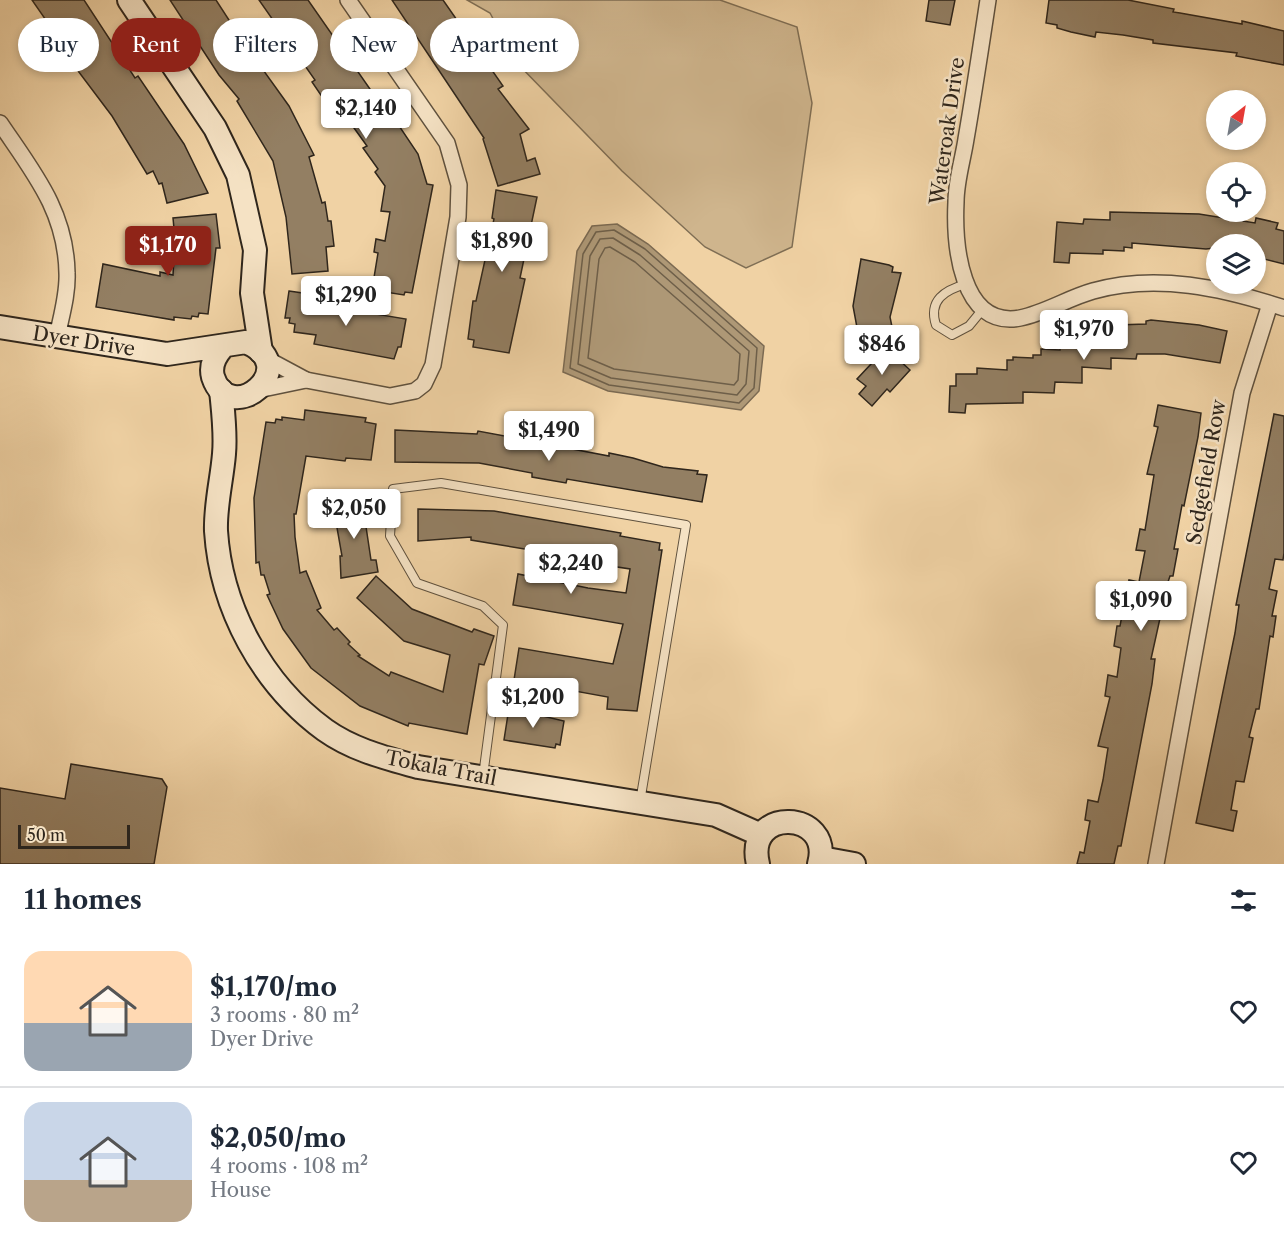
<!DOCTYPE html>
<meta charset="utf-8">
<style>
:root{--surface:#fff;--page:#f2f2f3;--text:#1f2937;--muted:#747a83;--line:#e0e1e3;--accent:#8f2418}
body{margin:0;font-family:"Libre Caslon Text",serif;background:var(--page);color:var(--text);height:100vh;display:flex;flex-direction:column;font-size:22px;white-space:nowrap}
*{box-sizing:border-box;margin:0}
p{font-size:20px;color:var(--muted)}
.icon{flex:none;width:33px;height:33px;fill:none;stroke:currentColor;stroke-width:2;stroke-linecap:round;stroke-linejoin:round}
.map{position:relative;height:864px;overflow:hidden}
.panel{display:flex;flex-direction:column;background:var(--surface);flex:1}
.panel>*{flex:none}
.hud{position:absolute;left:18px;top:18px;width:600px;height:54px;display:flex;gap:12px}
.needle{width:39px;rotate:31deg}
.fabs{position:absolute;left:1206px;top:90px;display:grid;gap:12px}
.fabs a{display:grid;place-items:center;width:60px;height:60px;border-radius:50%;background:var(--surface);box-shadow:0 3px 9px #0003;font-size:30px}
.scale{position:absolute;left:18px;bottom:15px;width:112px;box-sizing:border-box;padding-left:6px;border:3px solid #2f261c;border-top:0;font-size:16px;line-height:21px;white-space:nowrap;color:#2f261c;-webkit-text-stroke:4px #f5e2c4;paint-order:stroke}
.price{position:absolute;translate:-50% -51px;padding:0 14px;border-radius:6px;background:#fff;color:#222;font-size:20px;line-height:39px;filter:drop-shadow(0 2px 3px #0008)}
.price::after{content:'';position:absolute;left:50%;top:36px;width:18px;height:14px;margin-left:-9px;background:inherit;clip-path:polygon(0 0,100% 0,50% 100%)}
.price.active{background:var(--accent);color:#fff}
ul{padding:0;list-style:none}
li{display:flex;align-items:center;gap:18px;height:150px;padding:0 24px}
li+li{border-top:2px solid var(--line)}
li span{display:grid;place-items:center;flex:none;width:168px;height:120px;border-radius:18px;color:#555}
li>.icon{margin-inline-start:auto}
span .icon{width:72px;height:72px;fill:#fffc;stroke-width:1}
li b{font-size:26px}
h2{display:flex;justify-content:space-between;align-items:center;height:72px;padding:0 24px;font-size:26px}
.chip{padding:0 21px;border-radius:27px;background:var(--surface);box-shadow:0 3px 9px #0003;font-size:21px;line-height:54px}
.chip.active{background:var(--accent);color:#fff}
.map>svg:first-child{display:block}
</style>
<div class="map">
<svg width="1284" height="864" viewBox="0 0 1284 864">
<rect width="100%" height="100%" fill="#f0d2a4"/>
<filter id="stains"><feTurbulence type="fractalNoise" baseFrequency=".00333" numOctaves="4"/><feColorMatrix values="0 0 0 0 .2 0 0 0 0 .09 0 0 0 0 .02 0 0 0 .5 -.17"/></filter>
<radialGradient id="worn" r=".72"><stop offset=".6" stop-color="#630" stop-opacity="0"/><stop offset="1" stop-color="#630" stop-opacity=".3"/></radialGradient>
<polygon fill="#cfb58d" stroke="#7f6e54" stroke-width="1.5" points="467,0 720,0 797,27 812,103 792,247 746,268 705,247 622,171 516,62 490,13"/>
<polygon fill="#ae9876" stroke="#7b6a52" stroke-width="1.5" points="617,224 648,244 764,346 759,391 741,410 608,391 563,372 577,251 592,226"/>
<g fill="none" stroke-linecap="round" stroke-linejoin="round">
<g stroke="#6e5f49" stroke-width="1.5">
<polygon points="614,230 645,249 757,348 754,388 739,403 609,385 570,368 583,254 596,232"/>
<polygon points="613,238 640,255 749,351 746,384 737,395 611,378 578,364 590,256 600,239"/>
<polygon points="610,247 635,262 740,354 738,380 734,385 614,369 588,358 599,259 605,248"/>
</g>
</g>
<g fill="#937f63" stroke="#2f261c" stroke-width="1.5">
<polygon points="32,0 84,0 135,78 138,76 184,144 208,193 167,203 162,183 159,184 153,171 147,174 112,116 63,51 66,49"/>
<polygon points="170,0 216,0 238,34 244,30 256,49 251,53 289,106 314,155 309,157 322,203 325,202 328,221 331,221 334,246 326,247 328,271 292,274 286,217 273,161 237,101 239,99 219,75"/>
<polygon points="259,0 308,0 372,92 375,90 418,154 427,184 433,185 412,293 405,292 404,295 372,290 378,253 374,252 376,239 385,241 390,212 381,211 385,186 375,172 378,169 363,148 367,146 349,121 346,124 329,99 325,101 312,82 315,80"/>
<polygon points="392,0 443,0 503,86 498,89 529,129 520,134 527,161 535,158 540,174 498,186 483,139 484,138"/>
<polygon points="929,0 955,0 950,25 926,21"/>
<polygon points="1049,0 1128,0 1174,9 1173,12 1180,13 1242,24 1242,21 1284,31 1284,65 1236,56 1237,53 1153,43 1153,40 1123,35 1096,32 1095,37 1071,32 1057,28 1057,25 1046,23"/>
<polygon points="496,190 537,197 520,278 525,279 509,353 473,347 474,340 468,339 473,301 476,301 494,219 492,218"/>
<polygon points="1110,212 1199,214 1255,223 1256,218 1278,223 1276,229 1284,231 1284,264 1256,257 1256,244 1216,244 1215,248 1206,249 1132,243 1132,248 1124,247 1124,251 1103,250 1103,254 1070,253 1069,263 1054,262 1057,222 1083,224 1084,219 1110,220"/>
<polygon points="216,214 220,248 216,248 208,314 199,313 198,317 192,316 191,319 174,317 174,320 96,307 103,264 160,276 160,272 173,275 175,239 173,218"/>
<polygon points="861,259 889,265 893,267 892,272 901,273 890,317 895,342 861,349 853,306"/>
<polygon points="289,291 316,295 315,304 406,319 401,347 398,347 394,359 314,344 316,335 294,332 295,324 289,323 290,318 285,318"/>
<polygon points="1151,320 1199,325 1227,331 1220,363 1165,354 1137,354 1136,359 1111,358 1111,369 1082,367 1082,383 1055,382 1054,393 1023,392 1023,403 966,404 965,413 949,412 950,386 956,386 956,374 977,374 977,368 1007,370 1007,360 1013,360 1013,357 1033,358 1033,355 1041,355 1041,349 1060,350 1061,340 1090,341 1090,331 1096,332 1096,329 1116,330 1116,325 1146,324 1146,321"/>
<polygon points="886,348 910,370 890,392 887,389 872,406 859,394 866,386 857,379"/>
<polygon points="1158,405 1201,413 1198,437 1184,506 1182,505 1174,549 1178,549 1173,576 1170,576 1168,582 1151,659 1155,659 1152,684 1121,846 1118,846 1114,864 1077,864 1080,852 1084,853 1090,821 1085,820 1088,800 1098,802 1103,780 1108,748 1098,746 1110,697 1105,696 1108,675 1117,677 1121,648 1114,646 1117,626 1120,626 1129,580 1139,582 1145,551 1136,550 1140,529 1145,530 1154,475 1147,474 1158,427 1154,426"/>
<polygon points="305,410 366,418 365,422 376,424 371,460 346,458 345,461 306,456 296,514 294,514 295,537 300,573 306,571 321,608 317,610 334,630 337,628 350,642 348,644 360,655 358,656 389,676 391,672 443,692 450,655 404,641 357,598 376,576 412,609 472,632 474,629 494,636 484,665 479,664 467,734 409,723 408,726 360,706 311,668 283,629 267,595 270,594 264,575 261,575 259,562 256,563 254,498 266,422 275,423 276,419 282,420 282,417 304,420"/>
<polygon points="1274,414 1284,416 1284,553 1283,560 1275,559 1269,589 1277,591 1272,616 1276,616 1273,637 1270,636 1259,709 1256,709 1249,737 1253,738 1244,782 1236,781 1231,810 1237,811 1233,831 1196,823 1235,633 1239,605 1236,605"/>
<polygon points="395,430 477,434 478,431 609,456 609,453 633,458 663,467 698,471 697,474 707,475 702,502 567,479 566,483 532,477 532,473 479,463 395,462"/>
<polygon points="362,500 371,560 376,560 378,572 341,578 340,556 342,556 333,505"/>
<polygon points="418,509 494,511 621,533 620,536 660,543 659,550 662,550 637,711 607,709 608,697 514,680 519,648 613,664 623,624 513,605 518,574 588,588 626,593 630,569 591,563 591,560 471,540 471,537 418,541"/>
<polygon points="509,708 564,721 560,745 556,744 555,748 504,740"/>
<polygon points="71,764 162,779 167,787 154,864 0,864 0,788 65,799"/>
</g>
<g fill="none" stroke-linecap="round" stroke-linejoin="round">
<defs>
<g id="lane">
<path d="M966,284C945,290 928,300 936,325L952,335L969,326L983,309"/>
<polyline points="483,776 503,625 483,606 417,583 390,536 393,489 441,483 686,525 640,802"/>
</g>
<g id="street">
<path d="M988,0C981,46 974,93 966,139C963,159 956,181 956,202C954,243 960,329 1020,318C1045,313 1068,298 1093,291C1156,273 1223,288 1284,308"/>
<path d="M0,123C33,172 66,211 67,273C68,294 61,317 57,337"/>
<polyline points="265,358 306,380 390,396 415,391 424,384 433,365 458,217 459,185 447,143 348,0"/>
<polyline points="258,390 306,380"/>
<polyline points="1156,864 1242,393 1270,304"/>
</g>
<g id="secondary">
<polyline points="129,0 215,128 238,175 255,250 252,293 261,352"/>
<path d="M0,327L167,354L246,342C305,367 230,429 213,377C210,366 214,357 222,348"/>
<path d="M221,390C223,411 226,433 224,454C222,479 215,506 216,531C221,608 262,684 325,730C353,750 386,758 418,767L716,815L761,835"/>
<polyline points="821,858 854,864"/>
<path d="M758,864C744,806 834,810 819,864"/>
</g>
</defs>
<use href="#lane" stroke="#5f513e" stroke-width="10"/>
<use href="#street" stroke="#5f513e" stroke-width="18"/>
<use href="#secondary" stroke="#2f261c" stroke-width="26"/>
<use href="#lane" stroke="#f5e2c4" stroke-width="8"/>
<use href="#street" stroke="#f5e2c4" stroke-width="15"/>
<use href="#secondary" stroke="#f5e2c4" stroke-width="22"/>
</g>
<g text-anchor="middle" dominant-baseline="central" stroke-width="5" stroke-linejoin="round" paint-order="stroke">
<g font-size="20" fill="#2f261c" stroke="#f5e2c4">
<text transform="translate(947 131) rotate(-82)">Wateroak Drive</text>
<text transform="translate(84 341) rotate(9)">Dyer Drive</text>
<text transform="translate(1206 472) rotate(-80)">Sedgefield Row</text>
<text transform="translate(441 768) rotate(11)">Tokala Trail</text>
</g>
</g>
<rect width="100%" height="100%" filter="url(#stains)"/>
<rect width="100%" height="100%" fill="url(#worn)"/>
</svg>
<div class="fabs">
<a><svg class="needle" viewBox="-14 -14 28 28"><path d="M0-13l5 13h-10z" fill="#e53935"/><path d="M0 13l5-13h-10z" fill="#747a83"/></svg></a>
<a><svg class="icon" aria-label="locate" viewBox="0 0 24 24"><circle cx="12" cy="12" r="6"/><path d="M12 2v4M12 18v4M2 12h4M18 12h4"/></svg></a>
<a><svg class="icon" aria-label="layers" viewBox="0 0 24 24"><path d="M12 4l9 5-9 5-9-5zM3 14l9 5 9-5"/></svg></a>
</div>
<div class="scale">50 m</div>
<b class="price" style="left:366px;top:140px">$2,140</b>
<b class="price" style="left:502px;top:273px">$1,890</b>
<b class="price active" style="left:168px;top:277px">$1,170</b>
<b class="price" style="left:346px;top:327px">$1,290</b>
<b class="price" style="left:1084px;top:361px">$1,970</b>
<b class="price" style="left:882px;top:376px">$846</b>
<b class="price" style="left:549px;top:462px">$1,490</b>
<b class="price" style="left:354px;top:540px">$2,050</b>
<b class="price" style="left:571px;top:595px">$2,240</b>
<b class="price" style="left:1141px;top:632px">$1,090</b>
<b class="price" style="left:533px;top:729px">$1,200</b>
<div class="hud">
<a class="chip">Buy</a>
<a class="chip active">Rent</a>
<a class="chip">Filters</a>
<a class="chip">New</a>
<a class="chip">Apartment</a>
</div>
</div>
<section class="panel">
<h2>11 homes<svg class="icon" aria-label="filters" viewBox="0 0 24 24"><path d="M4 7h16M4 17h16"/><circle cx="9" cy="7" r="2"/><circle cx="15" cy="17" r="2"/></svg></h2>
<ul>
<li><span style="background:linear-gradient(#ffd9b3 60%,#9aa5b1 0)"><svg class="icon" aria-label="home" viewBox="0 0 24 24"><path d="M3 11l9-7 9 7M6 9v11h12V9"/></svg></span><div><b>$1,170/mo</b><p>3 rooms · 80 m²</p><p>Dyer Drive</p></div><svg class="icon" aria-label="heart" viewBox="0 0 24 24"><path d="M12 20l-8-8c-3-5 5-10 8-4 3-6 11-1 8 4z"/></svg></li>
<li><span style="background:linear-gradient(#c9d6e8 65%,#b9a48a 0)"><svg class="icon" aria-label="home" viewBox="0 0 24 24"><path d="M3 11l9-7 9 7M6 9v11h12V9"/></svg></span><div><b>$2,050/mo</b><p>4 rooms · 108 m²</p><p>House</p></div><svg class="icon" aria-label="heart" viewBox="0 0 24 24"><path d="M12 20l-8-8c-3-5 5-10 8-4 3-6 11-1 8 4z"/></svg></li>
</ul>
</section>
